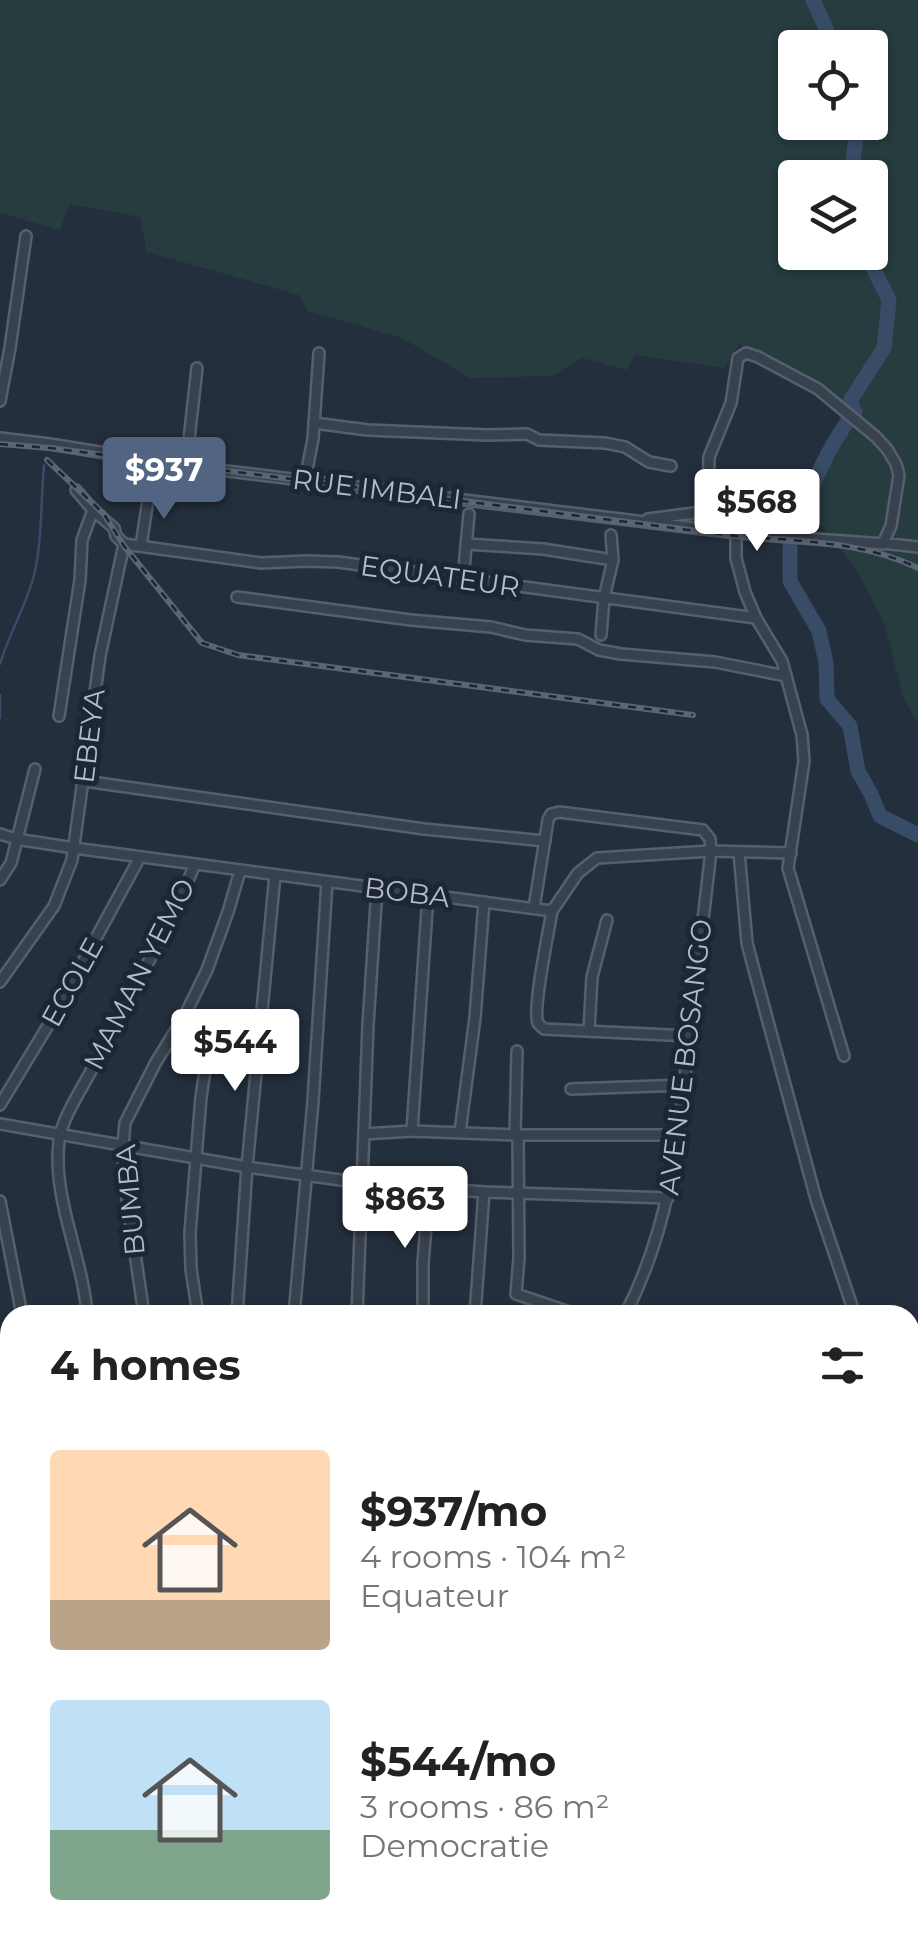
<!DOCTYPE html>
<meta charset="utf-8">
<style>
:root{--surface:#fff;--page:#f2f2f2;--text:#222;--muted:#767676;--accent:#516482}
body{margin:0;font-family:Montserrat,sans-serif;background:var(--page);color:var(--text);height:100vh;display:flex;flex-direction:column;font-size:38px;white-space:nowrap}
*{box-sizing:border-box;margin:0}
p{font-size:32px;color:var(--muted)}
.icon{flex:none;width:55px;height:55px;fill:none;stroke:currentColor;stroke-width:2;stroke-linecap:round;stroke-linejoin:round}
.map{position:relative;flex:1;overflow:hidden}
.panel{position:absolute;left:0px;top:1305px;width:920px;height:642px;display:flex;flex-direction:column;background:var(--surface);border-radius:30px 30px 0 0;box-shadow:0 2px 8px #0004}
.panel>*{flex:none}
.buttons{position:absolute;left:778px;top:30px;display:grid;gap:20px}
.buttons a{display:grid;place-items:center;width:110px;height:110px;border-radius:10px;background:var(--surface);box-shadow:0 2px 8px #0004;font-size:50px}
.price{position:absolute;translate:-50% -85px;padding:0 22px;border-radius:10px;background:#fff;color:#222;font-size:32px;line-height:65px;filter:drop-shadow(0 2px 5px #0008)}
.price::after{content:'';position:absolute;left:50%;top:60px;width:30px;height:22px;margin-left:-15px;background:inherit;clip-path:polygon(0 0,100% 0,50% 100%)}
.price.active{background:var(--accent);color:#fff}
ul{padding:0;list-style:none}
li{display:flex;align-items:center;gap:30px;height:250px;padding:0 50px}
li span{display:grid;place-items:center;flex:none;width:280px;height:200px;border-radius:10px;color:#555}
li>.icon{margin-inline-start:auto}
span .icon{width:120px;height:120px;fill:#fffc;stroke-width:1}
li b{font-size:42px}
h2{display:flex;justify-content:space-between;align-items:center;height:120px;padding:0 50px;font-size:42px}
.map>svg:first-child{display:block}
</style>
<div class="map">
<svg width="918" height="1946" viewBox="0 0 918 1946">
<rect width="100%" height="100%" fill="#242f3e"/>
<path fill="#263c3f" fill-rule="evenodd" d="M0,0H918V723L903,698L884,622L856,569L808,507L848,424L825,389L739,344L725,368L635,355L627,370L582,358L552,376L470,378L402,338L308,311L299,295L147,252L140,217L70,204L60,230L0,213ZM795,48H870V122H795ZM795,178H870V252H795Z"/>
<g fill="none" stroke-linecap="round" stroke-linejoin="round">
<g stroke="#394c67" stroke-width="2.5">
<path d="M0,664C9,633 26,607 34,575C42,545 41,498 44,465"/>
<polyline points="0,695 0,718"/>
</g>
<g stroke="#394c67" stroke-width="15">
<polyline points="813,0 835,48"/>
<path d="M851,178C852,162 858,135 857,122"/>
<path d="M794,532C810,491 827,446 855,412L850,401L884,348L889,300L865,252"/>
<polyline points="790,547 790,581 819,631 826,663 827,699 850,726 858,771 871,794 880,816 918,835"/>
</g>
<defs>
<g id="minor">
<polyline points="0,401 10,348 26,236"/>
<polyline points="314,423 368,430 487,435 527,434 539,440 605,443 625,447 649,462 671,466"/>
<polyline points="0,438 50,444 186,466 736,533 884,544"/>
<polyline points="186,466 197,368"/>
<polyline points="305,480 313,439 319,353"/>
<polyline points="648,519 701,512 708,504 709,457 731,403 738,358 746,353 758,357 818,389 876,437 887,449 896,464 899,475 891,526 883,543 918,547"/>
<polyline points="736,533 736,558 745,592 756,618 782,661 802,735 804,761 788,868 844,1056"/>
<polyline points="124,544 261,563 306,561 338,562 756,618"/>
<polyline points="466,544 543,549 613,560"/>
<polyline points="141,546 149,493"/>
<polyline points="463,579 469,514"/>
<polyline points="237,597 411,620 491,627 525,635 578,639 599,650 621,654 715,662 786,676"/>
<polyline points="601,635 604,598 613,560 611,535"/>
<polyline points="59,716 80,580 82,540 93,510"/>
<polyline points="84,781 424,829 545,841"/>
<polyline points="0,834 16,839 74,848 552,911 578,873 597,858 711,851 791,853"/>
<polyline points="739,852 747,943 753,966 816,1199 855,1315"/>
<polyline points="0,880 11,863 35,769"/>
<path d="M534,908L548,820L551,814L559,812L703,830L710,839L711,851C704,915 696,978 689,1041C678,1140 671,1225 625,1315"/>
<path d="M552,911C549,930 532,1010 538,1023C539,1025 542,1027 544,1029L690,1036"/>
<polyline points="0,982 54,906 72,860 100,656 124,544 116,536 114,528 93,510 76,490"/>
<polyline points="589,1031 592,977 607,920"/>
<polyline points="571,1089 685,1085"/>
<polyline points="0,1105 52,1019 140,857"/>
<polyline points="0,1124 247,1167 362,1183 484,1192 668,1198"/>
<polyline points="412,1131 428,895"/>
<polyline points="460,1132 475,1018 484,902"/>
<polyline points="364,1134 412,1131 515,1135 679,1135"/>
<polyline points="515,1135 517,1051"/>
<polyline points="518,1135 519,1258 516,1294 578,1315"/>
<polyline points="0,1201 22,1315"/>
<path d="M87,1315C83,1257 52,1199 59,1141C61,1120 81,1090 91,1071C125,1002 166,936 195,864"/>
<polyline points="144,1315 124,1178 123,1145 125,1123 156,1062 185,1015 207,970 228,912 240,871"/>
<polyline points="198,1315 191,1269 190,1233 201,1097 210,1038"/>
<polyline points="237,1315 247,1167 275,875"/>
<polyline points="294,1315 313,1101 327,882"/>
<polyline points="357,1315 368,1025 377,888"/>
<polyline points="423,1315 423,1263 429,1189"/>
<polyline points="475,1315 484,1192"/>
<polyline points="0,1346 10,1345"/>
<polyline points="910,1464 918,1484"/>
<polyline points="0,1525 10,1578"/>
<polyline points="910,1526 918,1520"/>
<polyline points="910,1571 918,1588"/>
<polyline points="0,1586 10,1585"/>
<polyline points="910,1660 918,1674"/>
<polyline points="910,1769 918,1784"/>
<polyline points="0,1843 10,1845"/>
<polyline points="910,1865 918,1880"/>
<polyline points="78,1938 82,1946"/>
<polyline points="133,1938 135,1946"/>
<polyline points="192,1938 193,1946"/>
<polyline points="316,1938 320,1946"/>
<polyline points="367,1938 371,1946"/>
<polyline points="427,1938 431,1946"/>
<polyline points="478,1938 483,1946"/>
<polyline points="526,1938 530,1946"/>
<polyline points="581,1938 585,1946"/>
<polyline points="629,1938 633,1946"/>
<polyline points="682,1938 686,1946"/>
<polyline points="734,1938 739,1946"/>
<polyline points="849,1938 853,1946"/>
<polyline points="908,1938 912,1946"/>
<polyline points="264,1946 264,1938"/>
<polyline points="785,1946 803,1938"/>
</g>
</defs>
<use href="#minor" stroke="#565f6c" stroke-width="14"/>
<use href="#minor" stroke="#38414e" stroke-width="9"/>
<defs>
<g id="rail">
<path d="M0,444L50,448L736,536C797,541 862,541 918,568"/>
<polyline points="47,460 104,514 124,546 202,643 238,655 693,715"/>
</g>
</defs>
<use href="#rail" stroke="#5a6575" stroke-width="6"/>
<use href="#rail" stroke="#1d2633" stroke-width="2.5" stroke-dasharray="8" stroke-linecap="butt"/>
</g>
<g text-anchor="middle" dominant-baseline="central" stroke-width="10" stroke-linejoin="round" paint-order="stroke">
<g font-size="28" fill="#b4bcc9" stroke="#1d2633">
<text transform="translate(377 489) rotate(7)">RUE IMBALI</text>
<text transform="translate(440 576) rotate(8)">EQUATEUR</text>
<text transform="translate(89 736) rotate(-83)">EBEYA</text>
<text transform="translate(407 892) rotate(7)">BOBA</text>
<text transform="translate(139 974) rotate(-63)">MAMAN YEMO</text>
<text transform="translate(72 982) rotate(-61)">ECOLE</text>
<text transform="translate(685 1057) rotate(-83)">AVENUE BOSANGO</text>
<text transform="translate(130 1200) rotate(-95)">BUMBA</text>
</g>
</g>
</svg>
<div class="buttons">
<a><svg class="icon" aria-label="locate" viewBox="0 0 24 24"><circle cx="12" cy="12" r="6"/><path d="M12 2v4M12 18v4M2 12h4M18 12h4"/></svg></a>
<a><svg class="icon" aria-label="layers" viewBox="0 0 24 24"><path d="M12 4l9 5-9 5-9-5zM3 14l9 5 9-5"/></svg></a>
</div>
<b class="price active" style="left:164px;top:522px">$937</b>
<b class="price" style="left:757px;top:554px">$568</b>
<b class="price" style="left:235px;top:1094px">$544</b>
<b class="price" style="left:405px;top:1251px">$863</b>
<section class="panel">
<h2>4 homes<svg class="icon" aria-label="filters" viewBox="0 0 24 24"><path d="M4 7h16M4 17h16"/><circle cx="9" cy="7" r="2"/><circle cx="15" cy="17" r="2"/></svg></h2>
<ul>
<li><span style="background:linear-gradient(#ffd9b3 75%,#b9a48a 0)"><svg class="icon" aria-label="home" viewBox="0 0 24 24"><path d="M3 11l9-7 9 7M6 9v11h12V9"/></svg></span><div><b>$937/mo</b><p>4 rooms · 104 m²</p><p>Equateur</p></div></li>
<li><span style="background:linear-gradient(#bfe0f5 65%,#7fa58c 0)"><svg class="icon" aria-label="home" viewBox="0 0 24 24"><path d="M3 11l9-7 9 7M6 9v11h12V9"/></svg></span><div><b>$544/mo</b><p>3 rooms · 86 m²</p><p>Democratie</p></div></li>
</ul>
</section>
</div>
